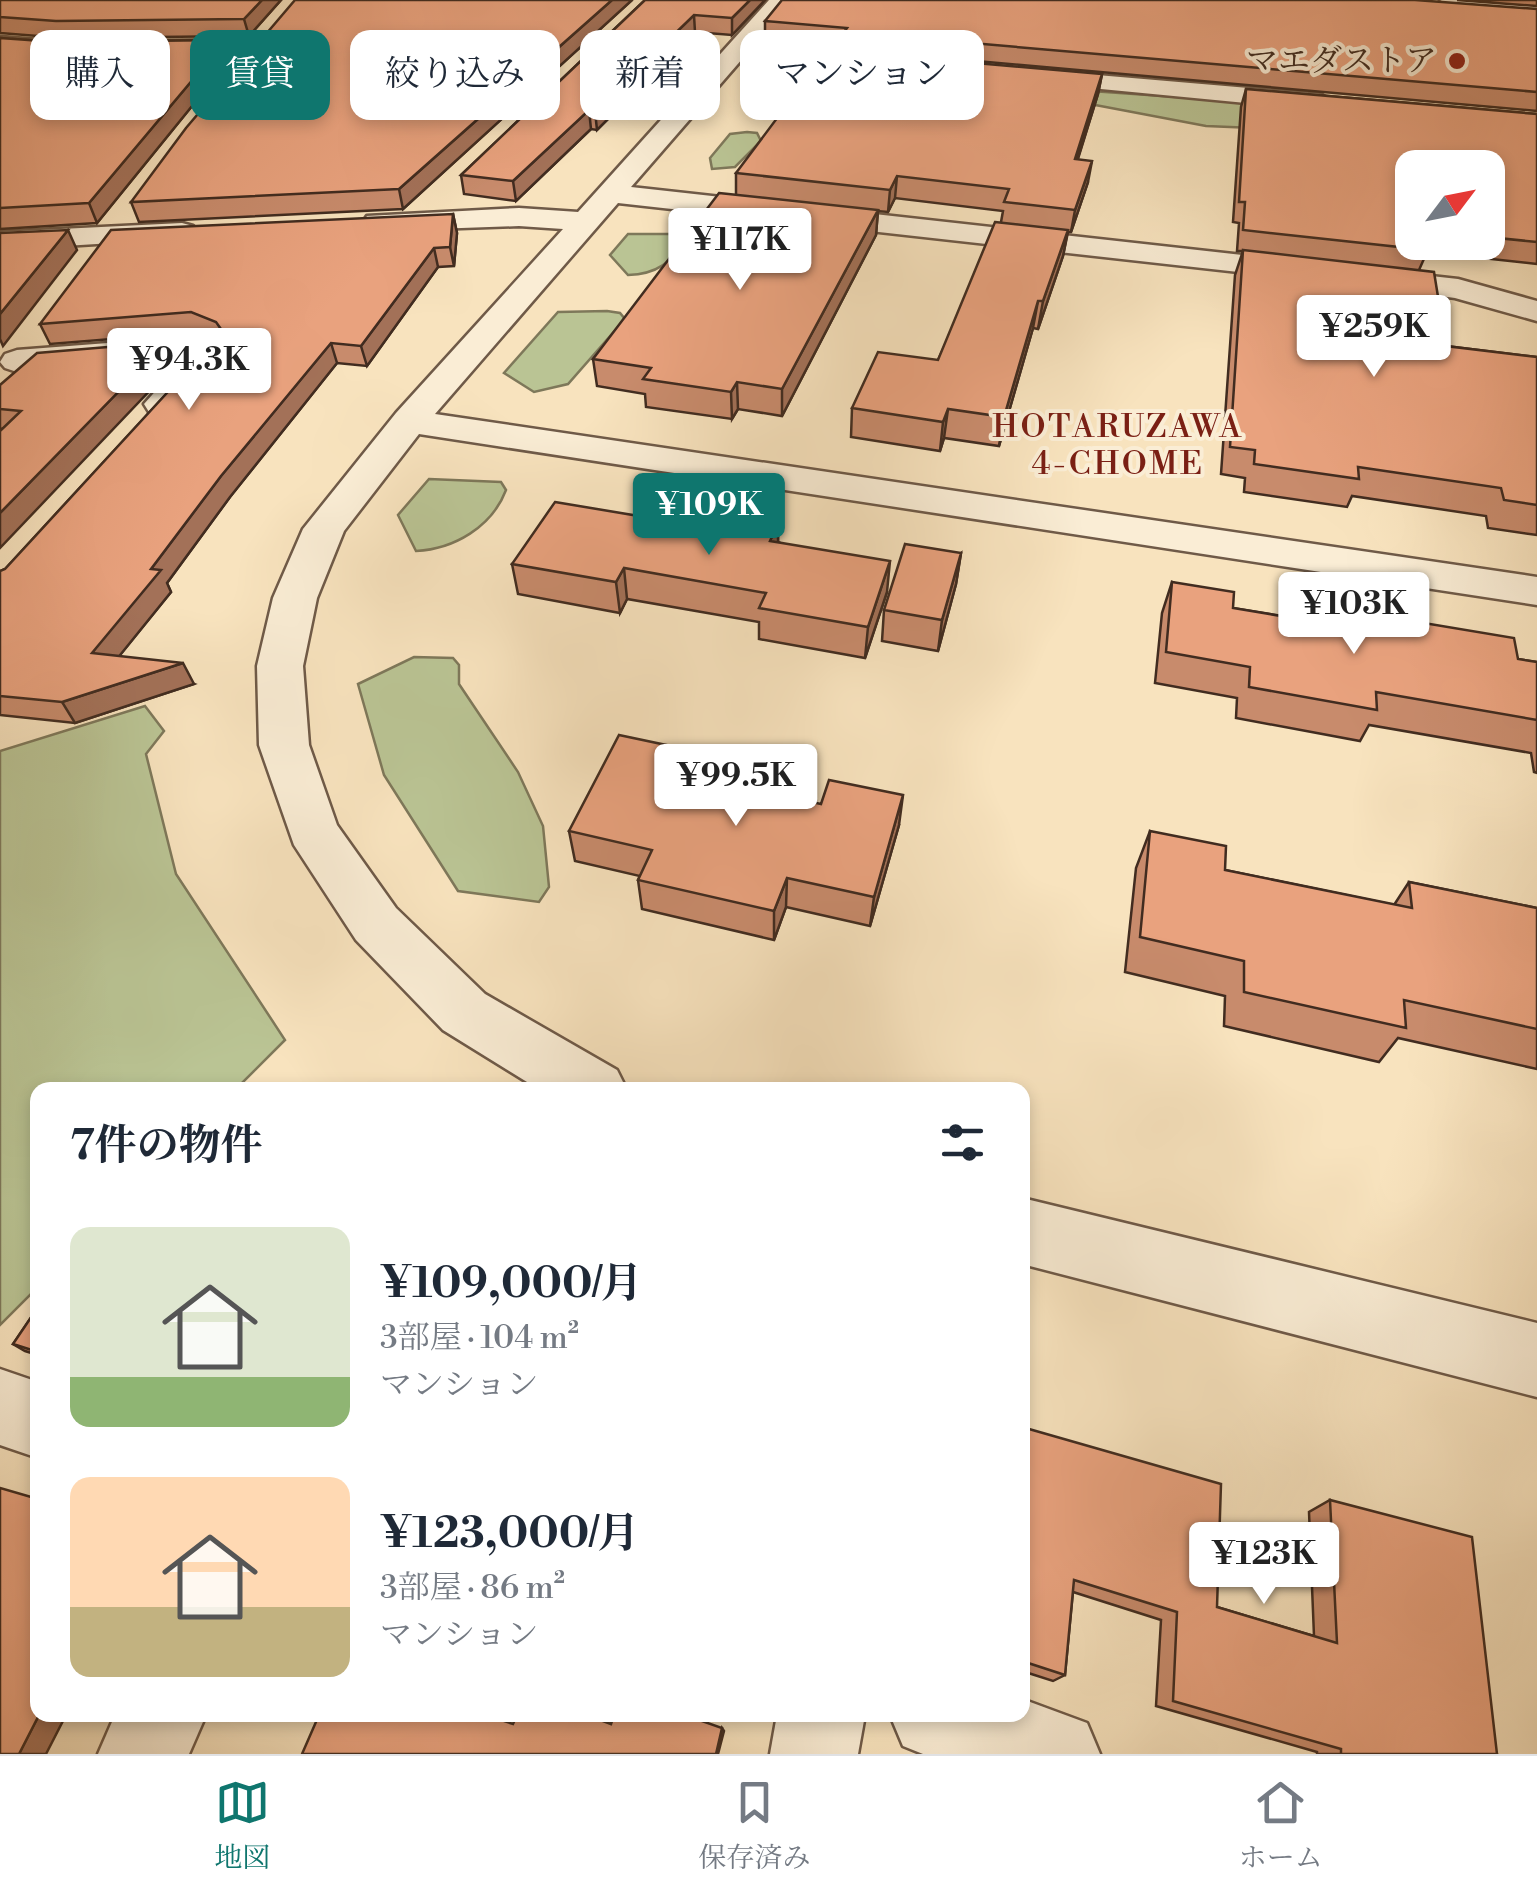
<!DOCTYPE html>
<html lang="ja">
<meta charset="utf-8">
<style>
:root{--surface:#fff;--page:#f6f6f7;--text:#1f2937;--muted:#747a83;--line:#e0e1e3;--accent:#0f766e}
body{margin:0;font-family:"Libre Bodoni","Noto Serif JP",serif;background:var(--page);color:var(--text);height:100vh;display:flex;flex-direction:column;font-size:38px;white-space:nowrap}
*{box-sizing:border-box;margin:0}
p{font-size:32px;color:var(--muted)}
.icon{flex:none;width:55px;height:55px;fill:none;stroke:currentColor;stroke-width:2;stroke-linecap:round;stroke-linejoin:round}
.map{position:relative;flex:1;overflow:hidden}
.side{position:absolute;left:30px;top:1082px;width:1000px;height:640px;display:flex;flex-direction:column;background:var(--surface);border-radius:20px;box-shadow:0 5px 15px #0003}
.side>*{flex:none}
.hud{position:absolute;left:30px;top:30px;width:1000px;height:90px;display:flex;gap:20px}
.needle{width:65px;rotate:58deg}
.buttons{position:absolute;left:1395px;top:150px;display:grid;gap:20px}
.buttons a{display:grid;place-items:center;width:110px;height:110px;border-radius:20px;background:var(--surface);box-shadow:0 5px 15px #0003;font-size:50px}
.price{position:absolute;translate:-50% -85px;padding:0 22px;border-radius:10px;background:#fff;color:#222;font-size:32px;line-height:65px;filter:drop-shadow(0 2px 5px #0008)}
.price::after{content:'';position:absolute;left:50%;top:60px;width:30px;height:22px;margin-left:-15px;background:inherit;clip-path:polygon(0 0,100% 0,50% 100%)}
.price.selected{background:var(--accent);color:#fff}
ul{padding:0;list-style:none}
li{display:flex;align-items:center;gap:30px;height:250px;padding:0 40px}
li span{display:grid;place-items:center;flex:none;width:280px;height:200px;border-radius:20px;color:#555}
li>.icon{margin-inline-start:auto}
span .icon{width:120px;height:120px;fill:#fffc;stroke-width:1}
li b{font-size:42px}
h2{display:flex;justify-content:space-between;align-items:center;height:120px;padding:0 40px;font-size:42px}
.pill{padding:0 35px;border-radius:20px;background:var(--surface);box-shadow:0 5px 15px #0003;font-size:35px;line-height:90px}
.pill.selected{background:var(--accent);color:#fff}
.tab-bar{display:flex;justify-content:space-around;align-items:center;height:140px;border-top:2px solid var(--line);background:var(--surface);font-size:28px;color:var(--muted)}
.tab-bar a{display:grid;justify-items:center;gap:5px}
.tab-bar .selected{color:var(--accent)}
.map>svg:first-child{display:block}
</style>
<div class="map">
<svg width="1537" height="1754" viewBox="0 0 1537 1754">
<rect width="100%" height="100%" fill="#f8e3be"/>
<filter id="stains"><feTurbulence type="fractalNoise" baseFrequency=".002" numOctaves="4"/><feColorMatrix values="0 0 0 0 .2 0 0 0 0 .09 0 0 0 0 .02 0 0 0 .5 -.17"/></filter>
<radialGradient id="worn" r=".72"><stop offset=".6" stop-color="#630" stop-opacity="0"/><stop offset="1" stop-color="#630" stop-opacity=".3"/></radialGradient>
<g fill="#bac494" stroke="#7e785a" stroke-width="2.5">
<polygon points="795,61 1091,91 1347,109 1322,131 1206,126 1090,104 818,81 796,92 785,104 759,98 783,65"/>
<polygon points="747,132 757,133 761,141 735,167 712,169 710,158 730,134"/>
<path d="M628,234H672L688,240C669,262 659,274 628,275L610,255Z"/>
<polygon points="607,311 620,313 625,319 568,384 534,392 504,373 558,312"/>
<path d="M429,479L501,482L506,490C492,527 454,549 416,551L398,515Z"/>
<polygon points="414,657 453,658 459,665 459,684 518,772 543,826 549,887 539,902 458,891 384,775 358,684"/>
<polygon points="145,706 164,731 146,754 176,874 285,1040 235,1090 38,1090 37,1288 0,1325 0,751"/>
</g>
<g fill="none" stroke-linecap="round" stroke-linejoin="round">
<defs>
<g id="minor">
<polygon points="769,0 792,0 754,44 897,57 909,64 897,71 743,58 631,187 1458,279 1537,301 1537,321 1455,298 1374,287 618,203 435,414 1537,577 1537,605 419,434 344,531 317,598 303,666 309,745 337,825 396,908 485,994 617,1070 627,1090 540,1090 443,1030 356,940 294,845 259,745 257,666 273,598 303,529 396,413 563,229 519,226 378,231 367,228 363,222 367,216 519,208 578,212"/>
<polygon points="1440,0 1537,0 1537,12 1451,6"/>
<polygon points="0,37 63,42 258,40 270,47 258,54 63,56 0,51"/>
<polygon points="1027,69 1320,94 1333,102 1320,110 1018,81 1015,76 1018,71"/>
<polygon points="182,223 193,226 197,232 193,238 0,250 0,232"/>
<polygon points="199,336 222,345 227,352 175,412 162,415 149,412 144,404 185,358 17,372 5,368 0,362 5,354 17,350"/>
<polygon points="1022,1198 1537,1323 1537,1397 1022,1264"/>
<polygon points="0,1369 38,1382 38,1458 0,1445"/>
<polygon points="1022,1699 1087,1723 1100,1754 923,1754 903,1746 890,1715 1022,1715"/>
<polygon points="115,1715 206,1715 189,1754 98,1754"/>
<polygon points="777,1715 865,1715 858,1754 770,1754"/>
</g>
</defs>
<use href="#minor" stroke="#6f5a48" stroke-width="5"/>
<use href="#minor" fill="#faedd5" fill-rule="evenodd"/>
</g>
<g fill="#c88b6c" stroke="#412c20" stroke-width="2.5" fill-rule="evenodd">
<polygon points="0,0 281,0 249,36 63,38 0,33"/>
<polygon points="632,0 403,209 139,222 131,202"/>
<polygon points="645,0 765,0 732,35 695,32 597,130 591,129 516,201 464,194 461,175"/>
<polygon points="1457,0 1537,0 1537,6"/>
<polygon points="1537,9 1537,111 843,49 843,44 765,38 765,21"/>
<polygon points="0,38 56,42 226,40 231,58 97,223 0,229"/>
<polygon points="1102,74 1098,94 1078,159 1088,182 1071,232 1068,232 1063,256 1038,329 1033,328 999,446 944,438 940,451 851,437 852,408 938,360 1001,222 1003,211 895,198 888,212 878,211 876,235 782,416 738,409 732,419 646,407 645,394 597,386 593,359 736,195 736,173"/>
<path d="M1246,89L1537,114V264L1427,252L1419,270L1446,346L1537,357V535L1488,528L1486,516L1352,496L1347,507L1244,492L1245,478L1221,474L1235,275L1243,251H1237L1239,223L1233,222L1241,107ZM1488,168V242H1412Z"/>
<polygon points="453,214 457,233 454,266 438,267 367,366 337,363 230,497 167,583 171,592 119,656 194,684 75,723 0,715 0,571 5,569 217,339 199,332 50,344 40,324"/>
<polygon points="176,363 2,429 0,428 0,385"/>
<polygon points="663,520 778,523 778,542 887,592 865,658 759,639 759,622 627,599 620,613 518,594 512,564"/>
<polygon points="961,553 956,584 938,651 882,641 884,610"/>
<polygon points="1172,582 1233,608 1374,631 1382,616 1518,659 1537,662 1537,773 1534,772 1531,753 1369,725 1360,741 1236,718 1237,698 1155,683 1162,613"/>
<polygon points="685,749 687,776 899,825 870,926 786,907 774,940 642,909 638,880 640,876 575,861 569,831"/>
<polygon points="1150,831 1225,870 1394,905 1409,882 1537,908 1537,1069 1398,1038 1379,1062 1224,1026 1225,996 1125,972 1136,868"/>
<polygon points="38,1307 38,1355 25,1351 13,1344"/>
<polygon points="1022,1427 1217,1607 1314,1636 1309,1512 1330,1500 1497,1754 1317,1754 1317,1752 1156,1706 1161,1620 1073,1592 1065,1675 1053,1681 1022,1671"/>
</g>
<g fill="#a37158" stroke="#412c20" stroke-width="2.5">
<polygon points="262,0 281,0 249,36 244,19"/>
<polygon points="612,0 632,0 403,209 399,189"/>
<polygon points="750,0 765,0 732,35 732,18"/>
<polygon points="694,15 695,32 597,130 595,111"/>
<polygon points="226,40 231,58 97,223 89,203"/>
<polygon points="1102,74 1098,94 1071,180 1075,159"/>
<polygon points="589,110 591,129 516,201 513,181"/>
<polygon points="1092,161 1088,182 1071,232 1075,210"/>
<polygon points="897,176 895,198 888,212 890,190"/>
<polygon points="878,210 876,235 782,416 782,389"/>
<polygon points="453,214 457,233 454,266 450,247"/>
<polygon points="68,230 77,250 3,346 0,339 0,314"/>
<polygon points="1068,230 1063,256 1038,329 1043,301"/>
<polygon points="434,248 438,267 367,366 361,346"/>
<polygon points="1038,301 1033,328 999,446 1004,417"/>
<polygon points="167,342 176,363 0,548 0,513"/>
<polygon points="331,343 337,363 230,497 167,583 171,592 104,675 92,653 151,569 221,476"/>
<polygon points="737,382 738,409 732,419 731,392"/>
<polygon points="948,409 944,438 940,451 943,422"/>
<polygon points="778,523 778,554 770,541"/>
<polygon points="961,553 956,584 938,651 942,620"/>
<polygon points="890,561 887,592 865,658 868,627"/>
<polygon points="624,568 627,599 620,613 616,582"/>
<polygon points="183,663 194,684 75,723 62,702"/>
<polygon points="685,749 687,779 674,773"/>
<polygon points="903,795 899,825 870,926 874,897"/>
<polygon points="787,878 786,907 774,940 774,911"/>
<polygon points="39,1715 66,1715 46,1754 19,1754"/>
<polygon points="722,1728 724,1731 718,1754 716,1754"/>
</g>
<g fill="#e9a27e" stroke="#412c20" stroke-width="2.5">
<polygon points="0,0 262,0 244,19 56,21 0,17"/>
<polygon points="295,0 612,0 399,189 131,202 186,128"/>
<polygon points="645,0 750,0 732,18 694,15 595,111 589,110 513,181 461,175"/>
<polygon points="782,0 1415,0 1537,9 1537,92 844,32 847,28 765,21"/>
<polygon points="0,38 56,42 226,40 89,203 0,208"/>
<polygon points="828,50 1102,74 1075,159 1092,161 1075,210 1004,202 1009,189 897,176 890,190 736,173"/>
<polygon points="1246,89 1537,114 1537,242 1488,237 1488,168 1412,168 1412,242 1426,242 1427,250 1243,230 1245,202 1239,202"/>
<polygon points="719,193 878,210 782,389 737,382 731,392 643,379 651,368 593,359"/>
<polygon points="453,214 450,247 434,248 361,346 331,343 221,476 151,569 161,570 92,653 183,663 62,702 0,696 0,571 5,569 223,332 216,322 191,312 40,324 111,230"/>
<polygon points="995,222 1068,230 1043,301 1038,301 1004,417 948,409 943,422 852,408 878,352 938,360"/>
<polygon points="68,230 0,314 0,233"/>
<polygon points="1243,250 1434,272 1446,346 1537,357 1537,505 1504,500 1501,488 1358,467 1359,479 1254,464 1255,450 1230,447"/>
<polygon points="167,342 0,513 0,431 21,411 0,409 0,385 37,353"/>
<polygon points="555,502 663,520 671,506 778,523 770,541 890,561 868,627 759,608 766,593 624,568 616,582 512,564"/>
<polygon points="905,544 961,553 942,620 884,610"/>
<polygon points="1172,582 1234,592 1233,608 1383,633 1382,616 1514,638 1518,659 1537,662 1537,720 1376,692 1377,710 1249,687 1250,667 1166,652"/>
<polygon points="619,735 685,749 674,773 821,804 829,780 903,795 874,897 787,878 774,911 638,880 652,850 569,831"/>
<polygon points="1150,831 1226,846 1225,870 1412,908 1409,882 1537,908 1537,1029 1404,1000 1406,1028 1244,992 1244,961 1140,937"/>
<polygon points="38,1307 38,1352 13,1344"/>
<polygon points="1022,1427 1221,1484 1217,1607 1337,1643 1330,1500 1472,1537 1497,1754 1341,1754 1341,1749 1173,1701 1177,1612 1074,1580 1065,1675 1022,1661"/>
<polygon points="0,1488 38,1499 38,1715 39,1715 19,1754 0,1754"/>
<polygon points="319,1715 486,1715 513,1724 517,1715 587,1715 611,1724 614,1715 685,1715 722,1728 716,1754 302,1754"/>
</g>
<circle fill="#8f2418" stroke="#faedd5" stroke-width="4" cx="1457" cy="61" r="10"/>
<g text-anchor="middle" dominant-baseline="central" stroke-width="8" stroke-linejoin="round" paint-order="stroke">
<g font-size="32" fill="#412c20" stroke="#faedd5" text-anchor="end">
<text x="1437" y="61">マエダストア</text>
</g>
<g font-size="32" letter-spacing="2.5" fill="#7a1f14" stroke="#faedd5">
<text x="1118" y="427">HOTARUZAWA<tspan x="1118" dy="37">4-CHOME</tspan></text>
</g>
</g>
<rect width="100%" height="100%" filter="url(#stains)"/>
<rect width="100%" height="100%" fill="url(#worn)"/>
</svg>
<div class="buttons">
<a><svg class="needle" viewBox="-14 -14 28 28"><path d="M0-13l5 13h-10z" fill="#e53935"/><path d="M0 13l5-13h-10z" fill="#747a83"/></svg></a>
</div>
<b class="price" style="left:740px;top:293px">¥117K</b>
<b class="price" style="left:1374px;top:380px">¥259K</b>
<b class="price" style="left:189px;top:413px">¥94.3K</b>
<b class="price selected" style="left:709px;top:558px">¥109K</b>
<b class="price" style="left:1354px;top:657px">¥103K</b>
<b class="price" style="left:736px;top:829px">¥99.5K</b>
<b class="price" style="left:1264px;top:1607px">¥123K</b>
<div class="hud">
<a class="pill">購入</a>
<a class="pill selected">賃貸</a>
<a class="pill">絞り込み</a>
<a class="pill">新着</a>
<a class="pill">マンション</a>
</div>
<section class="side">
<h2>7件の物件<svg class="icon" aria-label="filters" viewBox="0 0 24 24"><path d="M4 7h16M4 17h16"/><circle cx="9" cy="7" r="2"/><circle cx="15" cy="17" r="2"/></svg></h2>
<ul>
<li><span style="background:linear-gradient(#dfe7d0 75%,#8fb573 0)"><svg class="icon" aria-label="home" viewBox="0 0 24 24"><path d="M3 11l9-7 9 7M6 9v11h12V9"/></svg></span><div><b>¥109,000/月</b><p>3部屋 · 104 m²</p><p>マンション</p></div></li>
<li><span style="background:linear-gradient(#ffd9b3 65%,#c2b280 0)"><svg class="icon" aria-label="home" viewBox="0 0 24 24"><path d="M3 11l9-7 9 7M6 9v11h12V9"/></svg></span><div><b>¥123,000/月</b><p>3部屋 · 86 m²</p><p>マンション</p></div></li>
</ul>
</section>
</div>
<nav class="tab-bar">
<a class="selected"><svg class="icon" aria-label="map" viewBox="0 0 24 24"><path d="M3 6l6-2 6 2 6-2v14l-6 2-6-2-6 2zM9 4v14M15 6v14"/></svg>地図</a>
<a><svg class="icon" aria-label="saved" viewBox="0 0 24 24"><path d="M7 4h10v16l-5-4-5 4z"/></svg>保存済み</a>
<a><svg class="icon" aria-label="home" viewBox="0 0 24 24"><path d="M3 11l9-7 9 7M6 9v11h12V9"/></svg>ホーム</a>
</nav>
